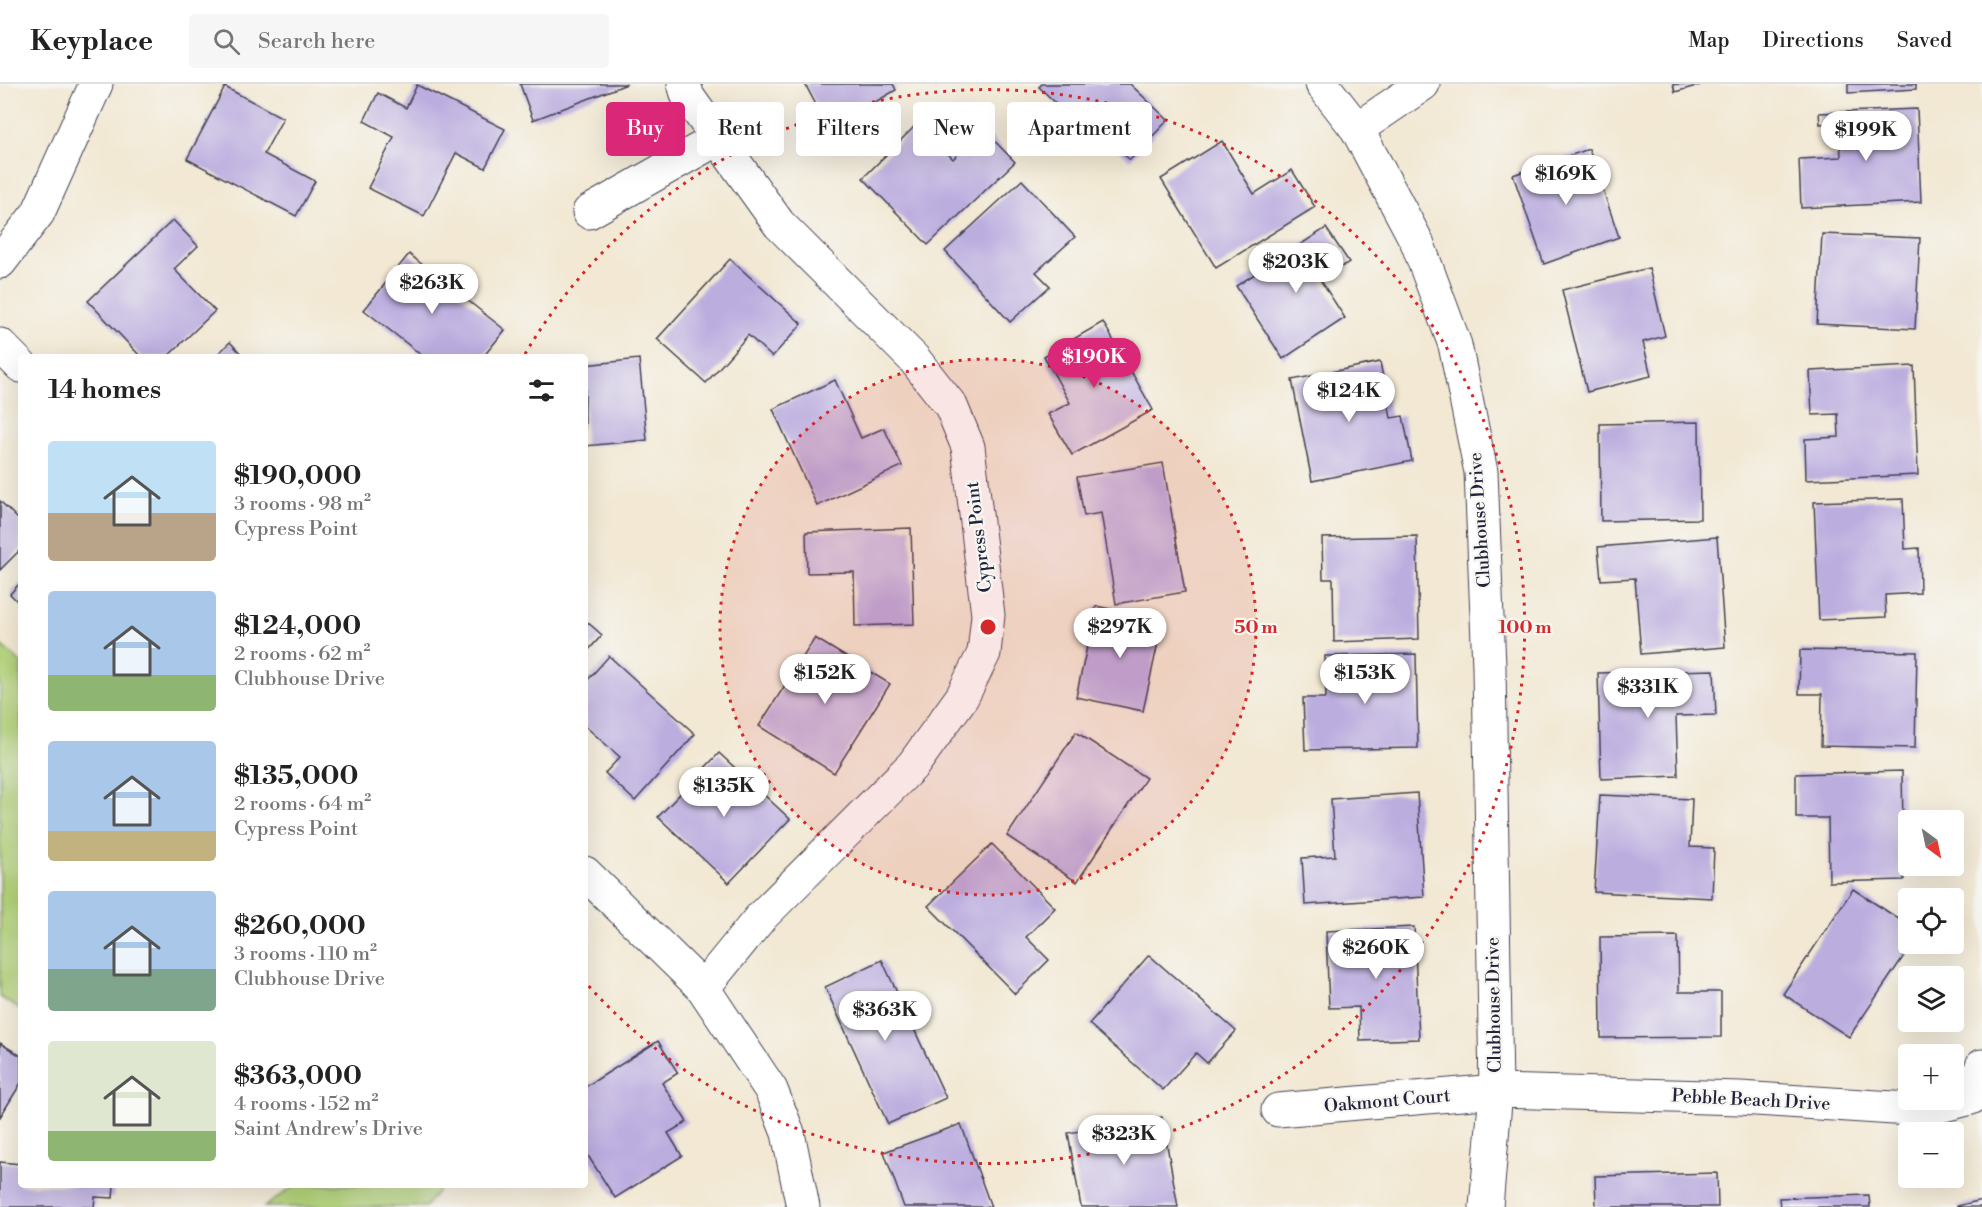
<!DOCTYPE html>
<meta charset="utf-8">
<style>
:root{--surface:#fff;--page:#f6f6f6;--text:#222;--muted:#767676;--line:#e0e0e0;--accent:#db2777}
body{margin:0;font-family:"Libre Bodoni",serif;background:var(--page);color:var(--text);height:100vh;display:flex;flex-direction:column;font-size:22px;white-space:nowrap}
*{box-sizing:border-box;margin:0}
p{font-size:20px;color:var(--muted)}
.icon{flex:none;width:33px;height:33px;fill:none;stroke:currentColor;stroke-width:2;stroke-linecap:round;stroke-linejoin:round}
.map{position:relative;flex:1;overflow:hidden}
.panel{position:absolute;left:18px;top:270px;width:570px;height:834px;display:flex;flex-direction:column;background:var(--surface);border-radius:6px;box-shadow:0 6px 24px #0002}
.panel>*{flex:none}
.guide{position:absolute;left:606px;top:18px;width:570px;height:54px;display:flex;gap:12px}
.needle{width:39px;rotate:147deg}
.buttons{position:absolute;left:1898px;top:726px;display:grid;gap:12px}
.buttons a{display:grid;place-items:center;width:66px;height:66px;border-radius:6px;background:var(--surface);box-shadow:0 6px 24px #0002;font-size:30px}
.price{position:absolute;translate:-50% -51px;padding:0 14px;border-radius:21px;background:#fff;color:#222;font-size:20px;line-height:39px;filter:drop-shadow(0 2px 3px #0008)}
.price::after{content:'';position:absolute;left:50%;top:36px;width:18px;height:14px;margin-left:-9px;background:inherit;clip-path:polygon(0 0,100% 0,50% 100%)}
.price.on{background:var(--accent);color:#fff}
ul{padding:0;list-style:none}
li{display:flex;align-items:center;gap:18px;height:150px;padding:0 30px}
li span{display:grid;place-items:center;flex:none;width:168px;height:120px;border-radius:6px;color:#555}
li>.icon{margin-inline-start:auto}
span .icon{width:72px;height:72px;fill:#fffc;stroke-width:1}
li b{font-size:26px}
h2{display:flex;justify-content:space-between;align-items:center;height:72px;padding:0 30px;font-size:26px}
.chip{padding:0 21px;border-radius:6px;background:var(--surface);box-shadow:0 6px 24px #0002;font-size:21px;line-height:54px}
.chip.on{background:var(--accent);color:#fff}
header{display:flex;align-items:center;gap:36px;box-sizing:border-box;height:84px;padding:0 30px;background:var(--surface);border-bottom:2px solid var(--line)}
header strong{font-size:28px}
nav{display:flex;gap:33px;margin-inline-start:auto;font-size:21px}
.search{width:420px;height:54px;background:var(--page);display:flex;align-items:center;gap:15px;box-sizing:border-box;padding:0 21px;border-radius:6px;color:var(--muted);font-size:22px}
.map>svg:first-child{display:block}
</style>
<header>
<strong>Keyplace</strong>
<div class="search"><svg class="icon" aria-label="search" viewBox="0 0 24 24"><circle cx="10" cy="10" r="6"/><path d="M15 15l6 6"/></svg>Search here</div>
<nav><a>Map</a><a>Directions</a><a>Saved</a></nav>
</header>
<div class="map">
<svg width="1982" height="1123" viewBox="0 0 1982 1123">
<rect width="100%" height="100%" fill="#f6f6f2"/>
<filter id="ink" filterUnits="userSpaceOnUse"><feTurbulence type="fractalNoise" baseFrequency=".0167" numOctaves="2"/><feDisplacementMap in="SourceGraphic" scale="12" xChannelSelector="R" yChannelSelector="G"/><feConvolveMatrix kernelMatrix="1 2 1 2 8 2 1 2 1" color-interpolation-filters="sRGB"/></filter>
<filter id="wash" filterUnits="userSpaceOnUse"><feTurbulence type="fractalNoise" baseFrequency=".008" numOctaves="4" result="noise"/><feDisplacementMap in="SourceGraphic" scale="24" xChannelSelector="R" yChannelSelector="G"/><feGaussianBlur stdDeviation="1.35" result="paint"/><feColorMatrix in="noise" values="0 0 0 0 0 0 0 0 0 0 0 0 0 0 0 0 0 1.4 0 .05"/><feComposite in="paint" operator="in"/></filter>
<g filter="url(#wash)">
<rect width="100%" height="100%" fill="#f2e8d3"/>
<g fill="#b2d179" stroke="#6a7a5a" stroke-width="1.5">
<polygon points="0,560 21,579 21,926 0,913"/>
<polygon points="296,1101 443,1101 425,1123 264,1123"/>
</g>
<g id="blocks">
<g fill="#bcaddf">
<polygon points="520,0 627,0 533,36"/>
<polygon points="805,0 893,0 896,6 829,45"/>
<polygon points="1042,0 1130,0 1168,36 1130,76 1112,60 1105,66 1039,3"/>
<polygon points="1673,0 1700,0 1700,1 1675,8"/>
<polygon points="1848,0 1916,0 1916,5 1848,9"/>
<polygon points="417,1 505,45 485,84 456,69 424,132 368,104 394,53 364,37 378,9 406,24"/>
<polygon points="225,3 283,34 264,70 315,97 296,132 187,75"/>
<polygon points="1917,25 1921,118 1801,124 1799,75 1841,73 1839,39 1820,40 1819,29"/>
<polygon points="918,39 953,75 983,45 1015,78 928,161 863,94"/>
<polygon points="1222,57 1254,110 1292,86 1315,123 1216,184 1161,95"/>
<polygon points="1589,65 1619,153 1544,180 1513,91"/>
<polygon points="1022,96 1075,153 1036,188 1050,202 1010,238 945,167"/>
<polygon points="173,136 198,162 174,185 215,227 167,273 141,273 88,217"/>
<polygon points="1326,144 1349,178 1321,197 1345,234 1283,275 1236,202"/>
<polygon points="1822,150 1920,154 1915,245 1817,240"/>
<polygon points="409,170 505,246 483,273 424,273 364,226"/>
<polygon points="730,175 802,240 772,273 748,251 706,299 657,255"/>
<polygon points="1649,184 1665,252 1643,258 1651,292 1587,308 1562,206"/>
<polygon points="1103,238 1153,326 1072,371 1048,330 1070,319 1044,272"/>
<polygon points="230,258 244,273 215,273"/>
<polygon points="639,275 647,356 585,362 585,281"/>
<polygon points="1380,278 1391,334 1403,332 1412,377 1312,397 1292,296"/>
<polygon points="1914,282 1918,391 1806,396 1805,355 1839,353 1838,330 1812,331 1810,287"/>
<polygon points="835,296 861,354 884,344 902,382 817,422 773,325"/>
<polygon points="1699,338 1700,435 1601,437 1600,340"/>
<polygon points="1163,379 1185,508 1116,520 1101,429 1084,432 1077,393"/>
<polygon points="1903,415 1905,465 1919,464 1920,509 1885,511 1886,533 1819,536 1814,418"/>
<polygon points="0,417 21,438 21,465 0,486"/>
<polygon points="911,444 914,540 855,542 854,488 807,489 806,448"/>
<polygon points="1417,452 1419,555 1334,558 1333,495 1323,495 1322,454"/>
<polygon points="1717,453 1725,563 1641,570 1635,494 1601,496 1598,463"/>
<polygon points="21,498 21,521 10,510"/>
<polygon points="1096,522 1163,536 1143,627 1076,613"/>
<polygon points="585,536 602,551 585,570"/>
<polygon points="815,554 890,600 834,689 759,642"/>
<polygon points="1800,566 1917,568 1915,664 1821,662 1822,610 1799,610"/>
<polygon points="1416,570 1418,664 1305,666 1303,614 1326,614 1325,572"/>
<polygon points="609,572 695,650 635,717 605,689 620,673 585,642 585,599"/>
<polygon points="1714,586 1716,631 1676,632 1678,692 1601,695 1598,589"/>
<polygon points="1076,648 1146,694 1077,798 1007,752"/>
<polygon points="719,669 790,735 729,799 658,733"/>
<polygon points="1902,687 1904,796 1829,798 1828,734 1796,734 1796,690"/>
<polygon points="1417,709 1424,813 1305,821 1302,774 1335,772 1331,715"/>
<polygon points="1600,711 1692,715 1690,763 1714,764 1712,814 1594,808"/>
<polygon points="992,760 1055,824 1026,853 1049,876 1015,910 928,822"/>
<polygon points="1853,805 1908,841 1908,860 1912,860 1849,953 1783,910"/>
<polygon points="1414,843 1419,955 1360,957 1359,923 1329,924 1326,847"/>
<polygon points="1678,852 1679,908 1721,908 1721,953 1601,954 1600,853"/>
<polygon points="1149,871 1236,947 1207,979 1196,969 1163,1006 1089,940"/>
<polygon points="882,876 946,1014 888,1040 825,903"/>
<polygon points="658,957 678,989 662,999 687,1038 668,1049 682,1072 615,1114 585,1067 585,1003"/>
<polygon points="0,959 21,972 21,999 0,1033"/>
<polygon points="1162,1033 1178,1123 1081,1123 1068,1049"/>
<polygon points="961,1040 991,1123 904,1123 884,1068"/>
<polygon points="0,1078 21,1080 21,1101 114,1101 113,1114 95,1113 94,1123 0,1123"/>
<polygon points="1717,1089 1718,1123 1596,1123 1595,1092"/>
<polygon points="1869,1111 1870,1123 1780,1123 1779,1114"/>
<polygon points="1982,1116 1982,1123 1957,1123 1957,1122"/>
</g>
</g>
</g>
<g filter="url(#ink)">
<use href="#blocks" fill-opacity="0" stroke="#414052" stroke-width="1.5"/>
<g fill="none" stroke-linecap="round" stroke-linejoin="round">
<defs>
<g id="minor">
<polyline points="684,0 688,13 779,140 914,275 951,322 968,363 988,531 984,569 962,613 913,681 761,833 703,904"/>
<polyline points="1322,0 1357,45 1417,158 1455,261 1481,388 1489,582 1496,1007 1486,1123"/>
<polyline points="1357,45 1423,0"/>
<polyline points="589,128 719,54"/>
<polyline points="0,178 38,129 96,0"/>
<polyline points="0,261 21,282"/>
<polyline points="585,789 703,904 771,1006 788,1049 803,1123"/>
<polyline points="1278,1026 1496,1007 1740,1014 1924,1026 1971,1014 1982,982"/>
</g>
</defs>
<use href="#minor" stroke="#414052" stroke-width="35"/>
<use href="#minor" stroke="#fff" stroke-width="33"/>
</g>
</g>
<circle cx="988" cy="543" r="268" fill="#d62828" fill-opacity=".12"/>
<g fill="none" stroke="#d62828" stroke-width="3" stroke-dasharray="3 6">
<circle cx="988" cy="543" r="268"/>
<path d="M525 270A537 537 0 1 1 586 899"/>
</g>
<g text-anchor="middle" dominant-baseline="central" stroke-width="4.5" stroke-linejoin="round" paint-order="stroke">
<g font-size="18" fill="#22223b" stroke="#f6f6f2">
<text transform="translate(1480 436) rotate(-94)">Clubhouse Drive</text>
<text transform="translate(979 453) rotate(-97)">Cypress Point</text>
<text transform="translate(1494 921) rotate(-91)">Clubhouse Drive</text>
<text transform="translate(1751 1016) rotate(3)">Pebble Beach Drive</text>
<text transform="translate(1387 1017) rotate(-5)">Oakmont Court</text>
</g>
</g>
<circle cx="988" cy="543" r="9" fill="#d62828" stroke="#f6f6f2" stroke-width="3"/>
<g font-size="18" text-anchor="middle" font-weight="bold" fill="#d62828" stroke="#f6f6f2" stroke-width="4.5" stroke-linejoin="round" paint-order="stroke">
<text x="1256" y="549">50 m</text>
<text x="1525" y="549">100 m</text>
</g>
</svg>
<div class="buttons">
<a><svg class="needle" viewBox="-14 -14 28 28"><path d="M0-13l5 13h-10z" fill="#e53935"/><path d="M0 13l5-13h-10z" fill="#767676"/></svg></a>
<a><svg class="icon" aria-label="locate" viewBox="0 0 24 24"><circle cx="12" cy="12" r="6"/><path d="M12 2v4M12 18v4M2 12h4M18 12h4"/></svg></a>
<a><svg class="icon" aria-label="layers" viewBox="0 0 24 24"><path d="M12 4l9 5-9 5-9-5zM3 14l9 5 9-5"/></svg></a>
<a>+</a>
<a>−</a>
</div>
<b class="price" style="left:1866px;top:78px">$199K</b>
<b class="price" style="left:1566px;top:122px">$169K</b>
<b class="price" style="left:1296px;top:210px">$203K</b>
<b class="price" style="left:432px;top:231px">$263K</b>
<b class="price on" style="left:1094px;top:305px">$190K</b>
<b class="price" style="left:1349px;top:339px">$124K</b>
<b class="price" style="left:1120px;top:575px">$297K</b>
<b class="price" style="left:825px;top:621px">$152K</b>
<b class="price" style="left:1365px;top:621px">$153K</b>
<b class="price" style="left:1648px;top:635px">$331K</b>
<b class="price" style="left:724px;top:734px">$135K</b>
<b class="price" style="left:1376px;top:896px">$260K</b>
<b class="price" style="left:885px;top:958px">$363K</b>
<b class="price" style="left:1124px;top:1082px">$323K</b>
<div class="guide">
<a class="chip on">Buy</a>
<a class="chip">Rent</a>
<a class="chip">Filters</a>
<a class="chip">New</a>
<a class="chip">Apartment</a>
</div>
<section class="panel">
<h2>14 homes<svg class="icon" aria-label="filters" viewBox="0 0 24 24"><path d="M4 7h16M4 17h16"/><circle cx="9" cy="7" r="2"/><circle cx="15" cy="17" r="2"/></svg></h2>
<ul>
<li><span style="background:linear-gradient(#bfe0f5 60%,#b9a48a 0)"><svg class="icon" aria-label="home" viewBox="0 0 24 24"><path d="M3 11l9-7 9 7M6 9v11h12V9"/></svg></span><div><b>$190,000</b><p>3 rooms · 98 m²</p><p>Cypress Point</p></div></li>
<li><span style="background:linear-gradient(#a9c7e8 70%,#8fb573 0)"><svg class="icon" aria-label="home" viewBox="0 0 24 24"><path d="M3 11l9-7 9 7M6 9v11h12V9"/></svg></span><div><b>$124,000</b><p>2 rooms · 62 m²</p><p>Clubhouse Drive</p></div></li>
<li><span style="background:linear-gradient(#a9c7e8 75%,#c2b280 0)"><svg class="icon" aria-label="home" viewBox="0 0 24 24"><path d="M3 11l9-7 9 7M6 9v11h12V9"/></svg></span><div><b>$135,000</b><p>2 rooms · 64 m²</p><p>Cypress Point</p></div></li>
<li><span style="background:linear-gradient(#a9c7e8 65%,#7fa58c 0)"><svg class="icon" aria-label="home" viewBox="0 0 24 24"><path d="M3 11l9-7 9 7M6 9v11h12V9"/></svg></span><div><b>$260,000</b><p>3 rooms · 110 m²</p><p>Clubhouse Drive</p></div></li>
<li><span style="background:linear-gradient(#dfe7d0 75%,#8fb573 0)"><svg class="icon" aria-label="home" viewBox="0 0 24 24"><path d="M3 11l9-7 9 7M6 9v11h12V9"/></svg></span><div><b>$363,000</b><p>4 rooms · 152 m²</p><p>Saint Andrew's Drive</p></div></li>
</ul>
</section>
</div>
